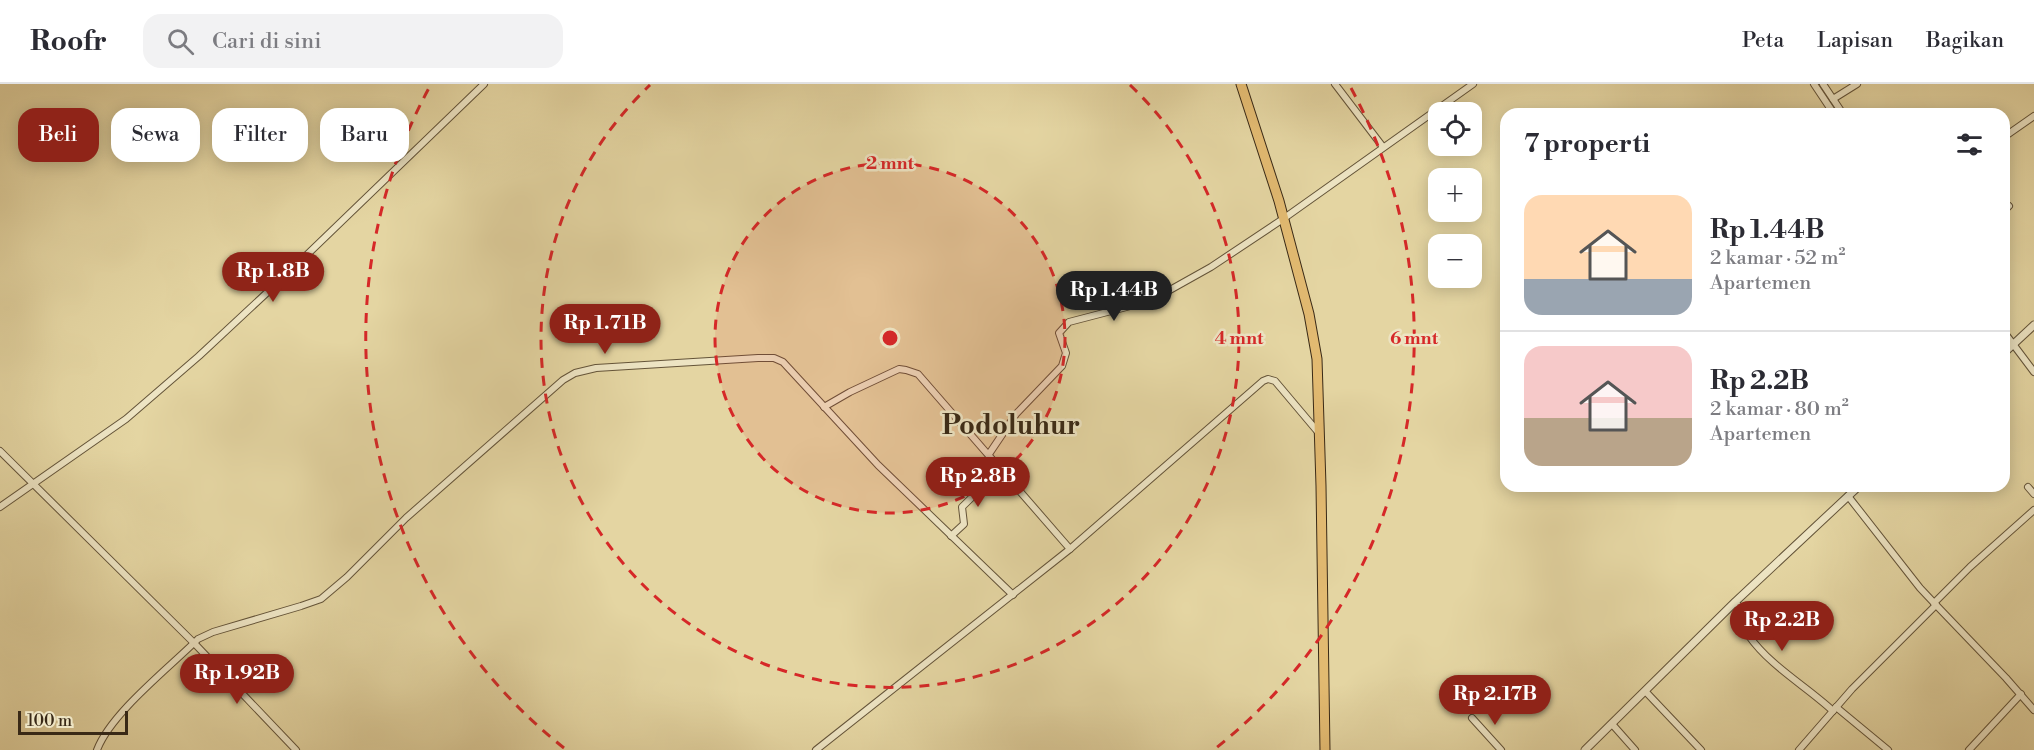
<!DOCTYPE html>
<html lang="id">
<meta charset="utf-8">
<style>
:root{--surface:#fff;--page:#f2f2f3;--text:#2b2b33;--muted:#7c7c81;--line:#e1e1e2;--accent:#8f2418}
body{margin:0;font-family:"Libre Bodoni",serif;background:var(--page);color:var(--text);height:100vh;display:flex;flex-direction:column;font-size:22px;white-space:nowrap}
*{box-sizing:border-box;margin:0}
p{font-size:20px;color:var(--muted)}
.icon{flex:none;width:33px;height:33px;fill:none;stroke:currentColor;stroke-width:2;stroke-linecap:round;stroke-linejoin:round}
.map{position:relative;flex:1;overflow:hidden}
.drawer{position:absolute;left:1500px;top:24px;width:510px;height:384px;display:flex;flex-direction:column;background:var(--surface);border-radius:18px;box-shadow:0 3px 15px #0003}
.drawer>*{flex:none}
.top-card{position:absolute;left:18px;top:24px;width:570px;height:54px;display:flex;gap:12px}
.buttons{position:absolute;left:1428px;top:18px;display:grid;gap:12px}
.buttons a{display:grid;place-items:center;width:54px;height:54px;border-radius:12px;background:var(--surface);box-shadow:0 3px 15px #0003;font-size:30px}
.scale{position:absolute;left:18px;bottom:15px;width:110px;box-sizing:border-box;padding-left:6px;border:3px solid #392916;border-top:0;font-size:16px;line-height:21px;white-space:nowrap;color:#392916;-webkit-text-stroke:4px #ede4c3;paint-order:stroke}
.price{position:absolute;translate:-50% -51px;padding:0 14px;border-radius:21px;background:var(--accent);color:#fff;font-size:20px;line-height:39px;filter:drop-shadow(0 2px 3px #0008)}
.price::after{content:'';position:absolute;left:50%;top:36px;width:18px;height:14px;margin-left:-9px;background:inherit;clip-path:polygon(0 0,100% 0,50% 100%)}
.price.current{background:#222;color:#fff}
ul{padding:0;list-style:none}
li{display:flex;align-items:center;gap:18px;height:150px;padding:0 24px}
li+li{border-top:2px solid var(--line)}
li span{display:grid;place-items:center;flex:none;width:168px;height:120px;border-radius:18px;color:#555}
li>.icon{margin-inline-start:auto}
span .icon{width:72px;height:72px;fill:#fffc;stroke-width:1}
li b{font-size:26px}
h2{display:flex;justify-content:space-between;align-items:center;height:72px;padding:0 24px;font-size:26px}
.pill{padding:0 21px;border-radius:18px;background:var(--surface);box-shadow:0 3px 15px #0003;font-size:21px;line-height:54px}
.pill.current{background:var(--accent);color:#fff}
header{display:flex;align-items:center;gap:36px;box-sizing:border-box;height:84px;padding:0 30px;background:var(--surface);border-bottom:2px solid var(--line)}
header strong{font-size:28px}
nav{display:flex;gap:33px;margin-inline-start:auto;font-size:21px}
.search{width:420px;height:54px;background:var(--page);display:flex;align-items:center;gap:15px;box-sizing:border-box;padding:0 21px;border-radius:18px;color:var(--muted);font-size:22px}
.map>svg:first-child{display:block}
</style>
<header>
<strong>Roofr</strong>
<div class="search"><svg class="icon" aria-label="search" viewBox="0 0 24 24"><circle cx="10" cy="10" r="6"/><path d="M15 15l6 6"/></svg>Cari di sini</div>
<nav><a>Peta</a><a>Lapisan</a><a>Bagikan</a></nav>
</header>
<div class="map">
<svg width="2034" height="666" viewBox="0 0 2034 666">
<rect width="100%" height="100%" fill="#e4d5a2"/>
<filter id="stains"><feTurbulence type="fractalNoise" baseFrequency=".00333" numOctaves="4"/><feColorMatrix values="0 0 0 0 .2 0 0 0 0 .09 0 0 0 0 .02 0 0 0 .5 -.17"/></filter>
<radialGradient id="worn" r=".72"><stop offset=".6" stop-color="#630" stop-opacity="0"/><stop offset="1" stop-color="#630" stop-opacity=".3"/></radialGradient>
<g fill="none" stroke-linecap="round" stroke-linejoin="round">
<defs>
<g id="minor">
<polyline points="1335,0 1383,63"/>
<polyline points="1814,0 1834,30"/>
<polyline points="1823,0 1843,30"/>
<polyline points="1833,15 1857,0"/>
<polyline points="2004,53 2034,32"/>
<polyline points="2004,127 2009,122"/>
<polyline points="2004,248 2034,288"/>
<polyline points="824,323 850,308 899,285 906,286 918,290 1070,465"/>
<polyline points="0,367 194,559 296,666"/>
<polyline points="989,370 1016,330 1062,282 1066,269 1059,249 1069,238 1138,220 1161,211 1211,183 1283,135 1473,0"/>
<polyline points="2028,403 2034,410"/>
<polyline points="0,423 126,335 199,272 287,190 484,0"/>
<polyline points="951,452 964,440 962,423 1001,385"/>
<path d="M1735,518L1757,541L1749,552C1770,582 1806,602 1833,627"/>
<polyline points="1934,519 1970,483 2034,426"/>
<polyline points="1936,521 2006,594 2034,626"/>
<polyline points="1646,608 1701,666"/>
<polyline points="1836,623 1888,666"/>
<polyline points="1472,634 1501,666"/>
<polyline points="1612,640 1635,666"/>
<path d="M97,666C111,629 169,584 198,555L213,548L301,522L321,515L347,493L406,434L563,296L575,289L596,284L758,274H774L783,278L878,381L1013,511"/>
<polyline points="816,666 1070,465 1263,297 1268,295 1275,297 1318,348"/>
<polyline points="1799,666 1852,605 1936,521 1920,504 1848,412"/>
<polyline points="1969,666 2021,610"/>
</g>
<g id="tertiary">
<polyline points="2004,269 2034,241"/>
<polyline points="1585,666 1735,518 1859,402"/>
</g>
<polyline id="trunk" points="1241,0 1279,117 1309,230 1317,275 1321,402 1325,666"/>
</defs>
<use href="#minor" stroke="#645439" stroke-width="8"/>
<use href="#tertiary" stroke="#645439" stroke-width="9"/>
<use href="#trunk" stroke="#392916" stroke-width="11"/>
<use href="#minor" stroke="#ede4c3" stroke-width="6"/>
<use href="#tertiary" stroke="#ede4c3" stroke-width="7"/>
<use href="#trunk" stroke="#e2ba71" stroke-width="9"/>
</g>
<circle cx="890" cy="254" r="175" fill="#d62828" fill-opacity=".12"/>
<g fill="none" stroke="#d62828" stroke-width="3" stroke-dasharray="10 8">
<circle cx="890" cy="254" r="175"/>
<path d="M1130 1A349 349 0 1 1 650 1"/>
<path d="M564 664A524 524 0 0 1 429 4M1351 4A524 524 0 0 1 1216 664"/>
</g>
<g text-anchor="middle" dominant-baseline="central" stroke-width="5" stroke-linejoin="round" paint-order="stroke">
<g font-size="27" font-weight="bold" fill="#392916" stroke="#ede4c3">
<text x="1011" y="342">Podoluhur</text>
</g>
</g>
<circle cx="890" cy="254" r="9" fill="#d62828" stroke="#ede4c3" stroke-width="3"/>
<g font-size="18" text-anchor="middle" font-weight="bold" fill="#d62828" stroke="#ede4c3" stroke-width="5" stroke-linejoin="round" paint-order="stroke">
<text x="890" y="85">2 mnt</text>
<text x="1239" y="260">4 mnt</text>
<text x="1414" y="260">6 mnt</text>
</g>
<rect width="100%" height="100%" filter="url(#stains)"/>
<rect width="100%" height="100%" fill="url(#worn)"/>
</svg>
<div class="buttons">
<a><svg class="icon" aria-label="locate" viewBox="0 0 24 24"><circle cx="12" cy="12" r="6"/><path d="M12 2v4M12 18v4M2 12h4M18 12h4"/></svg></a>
<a>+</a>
<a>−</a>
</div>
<div class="scale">100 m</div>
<b class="price" style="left:273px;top:219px">Rp 1.8B</b>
<b class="price current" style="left:1114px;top:238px">Rp 1.44B</b>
<b class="price" style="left:605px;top:271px">Rp 1.71B</b>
<b class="price" style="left:978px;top:424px">Rp 2.8B</b>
<b class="price" style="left:1782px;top:568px">Rp 2.2B</b>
<b class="price" style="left:237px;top:621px">Rp 1.92B</b>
<b class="price" style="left:1495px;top:642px">Rp 2.17B</b>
<div class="top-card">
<a class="pill current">Beli</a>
<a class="pill">Sewa</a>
<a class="pill">Filter</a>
<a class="pill">Baru</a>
</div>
<section class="drawer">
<h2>7 properti<svg class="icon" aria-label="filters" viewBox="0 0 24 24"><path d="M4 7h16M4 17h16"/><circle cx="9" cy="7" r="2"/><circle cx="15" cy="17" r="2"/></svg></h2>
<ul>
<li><span style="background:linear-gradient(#ffd9b3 70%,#9aa5b1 0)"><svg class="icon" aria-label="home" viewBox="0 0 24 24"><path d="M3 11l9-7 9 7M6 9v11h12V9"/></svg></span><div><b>Rp 1.44B</b><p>2 kamar · 52 m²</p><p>Apartemen</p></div></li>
<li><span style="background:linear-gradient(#f6c9c9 60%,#b9a48a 0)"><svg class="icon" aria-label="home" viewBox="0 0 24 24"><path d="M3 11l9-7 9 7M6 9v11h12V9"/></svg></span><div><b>Rp 2.2B</b><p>2 kamar · 80 m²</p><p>Apartemen</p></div></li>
</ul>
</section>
</div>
